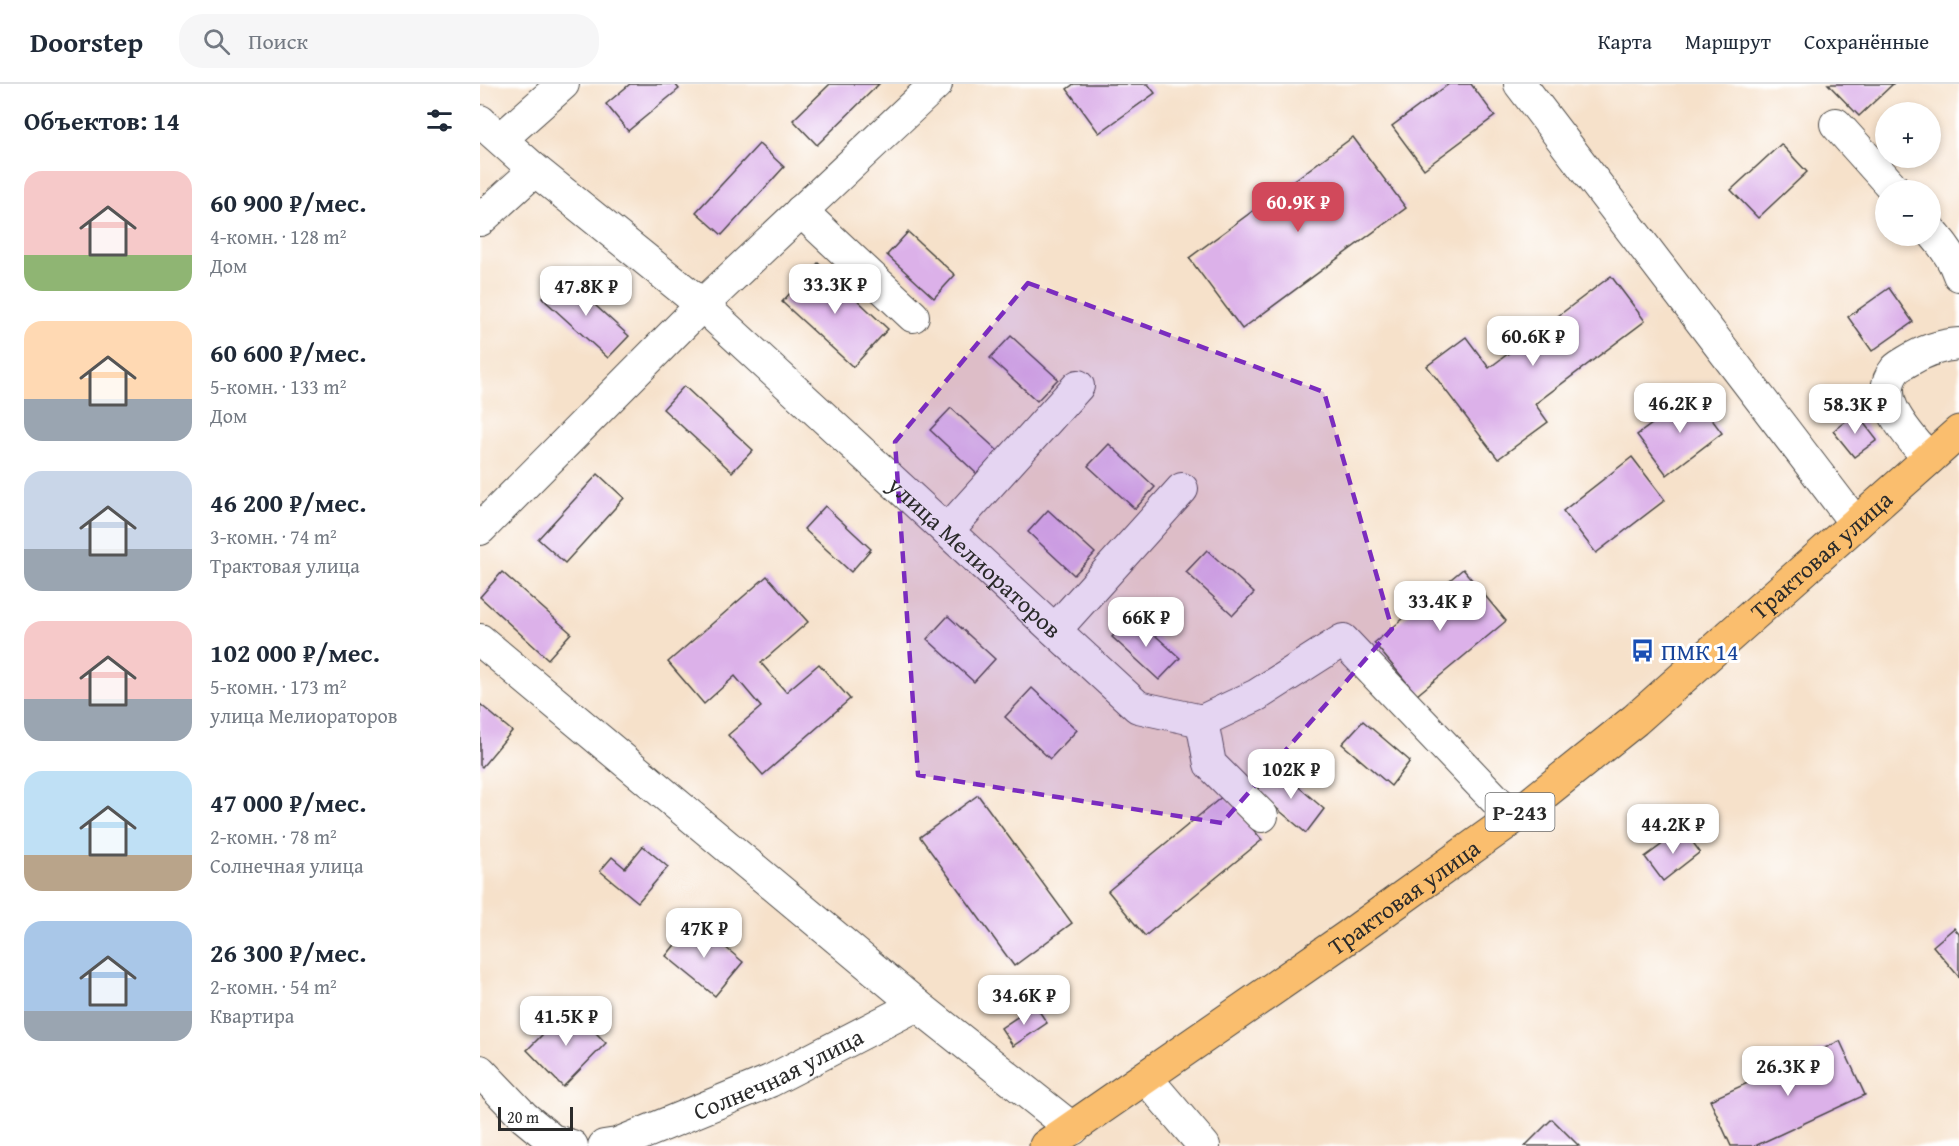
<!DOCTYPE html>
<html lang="ru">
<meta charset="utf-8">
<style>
:root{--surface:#fff;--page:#f6f6f7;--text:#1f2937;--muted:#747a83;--line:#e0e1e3;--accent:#d1495b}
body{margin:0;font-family:"Gentium Book Plus",serif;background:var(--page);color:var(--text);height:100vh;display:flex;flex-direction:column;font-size:22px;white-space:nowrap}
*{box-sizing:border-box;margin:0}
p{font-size:20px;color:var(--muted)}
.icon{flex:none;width:33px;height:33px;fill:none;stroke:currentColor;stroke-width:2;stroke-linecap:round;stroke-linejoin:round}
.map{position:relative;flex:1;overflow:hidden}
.side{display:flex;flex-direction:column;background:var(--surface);width:480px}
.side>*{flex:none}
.tools{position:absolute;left:1395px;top:18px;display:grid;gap:12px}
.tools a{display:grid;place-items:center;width:66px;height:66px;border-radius:50%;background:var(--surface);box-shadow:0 3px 9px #0003;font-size:30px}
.scale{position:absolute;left:18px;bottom:15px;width:75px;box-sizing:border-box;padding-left:6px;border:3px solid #2b2b2b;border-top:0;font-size:16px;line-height:21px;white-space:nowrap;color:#2b2b2b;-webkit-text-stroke:4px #fff;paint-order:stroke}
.price{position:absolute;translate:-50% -51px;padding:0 14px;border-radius:12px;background:#fff;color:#222;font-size:20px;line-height:39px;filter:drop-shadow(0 2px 3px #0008)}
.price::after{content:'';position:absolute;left:50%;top:36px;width:18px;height:14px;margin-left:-9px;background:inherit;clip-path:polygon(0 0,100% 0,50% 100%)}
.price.active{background:var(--accent);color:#fff}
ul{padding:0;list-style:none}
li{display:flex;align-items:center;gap:18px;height:150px;padding:0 24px}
li span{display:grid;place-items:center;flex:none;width:168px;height:120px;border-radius:18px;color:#555}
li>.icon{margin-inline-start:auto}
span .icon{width:72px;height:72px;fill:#fffc;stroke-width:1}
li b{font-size:26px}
h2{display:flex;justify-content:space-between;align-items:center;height:72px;padding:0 24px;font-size:26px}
header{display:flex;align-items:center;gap:36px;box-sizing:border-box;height:84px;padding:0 30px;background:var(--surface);border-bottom:2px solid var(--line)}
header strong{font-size:28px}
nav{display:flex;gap:33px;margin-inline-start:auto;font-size:21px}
.search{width:420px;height:54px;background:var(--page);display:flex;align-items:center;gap:15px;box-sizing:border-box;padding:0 21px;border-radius:24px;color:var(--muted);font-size:22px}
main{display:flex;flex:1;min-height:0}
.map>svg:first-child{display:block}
</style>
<header>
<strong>Doorstep</strong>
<div class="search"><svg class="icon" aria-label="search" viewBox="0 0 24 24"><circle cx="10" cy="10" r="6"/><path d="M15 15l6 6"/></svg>Поиск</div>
<nav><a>Карта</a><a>Маршрут</a><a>Сохранённые</a></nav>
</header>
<main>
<section class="side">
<h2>Объектов: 14<svg class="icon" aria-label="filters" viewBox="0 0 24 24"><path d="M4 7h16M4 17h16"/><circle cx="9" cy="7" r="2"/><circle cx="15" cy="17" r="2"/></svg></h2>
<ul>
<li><span style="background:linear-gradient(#f6c9c9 70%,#8fb573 0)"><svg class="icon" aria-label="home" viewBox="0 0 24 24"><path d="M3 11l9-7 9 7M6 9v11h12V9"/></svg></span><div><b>60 900 ₽/мес.</b><p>4-комн. · 128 m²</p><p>Дом</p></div></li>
<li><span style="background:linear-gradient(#ffd9b3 65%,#9aa5b1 0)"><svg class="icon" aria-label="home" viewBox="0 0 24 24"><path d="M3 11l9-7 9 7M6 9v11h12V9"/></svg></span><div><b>60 600 ₽/мес.</b><p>5-комн. · 133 m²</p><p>Дом</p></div></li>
<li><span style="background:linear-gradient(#c9d6e8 65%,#9aa5b1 0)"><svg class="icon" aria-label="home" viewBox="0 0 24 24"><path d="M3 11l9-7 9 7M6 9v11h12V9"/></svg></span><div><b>46 200 ₽/мес.</b><p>3-комн. · 74 m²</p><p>Трактовая улица</p></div></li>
<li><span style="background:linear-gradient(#f6c9c9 65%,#9aa5b1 0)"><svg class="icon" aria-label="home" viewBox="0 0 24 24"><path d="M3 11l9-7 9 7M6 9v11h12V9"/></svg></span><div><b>102 000 ₽/мес.</b><p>5-комн. · 173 m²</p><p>улица Мелиораторов</p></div></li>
<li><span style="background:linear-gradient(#bfe0f5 70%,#b9a48a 0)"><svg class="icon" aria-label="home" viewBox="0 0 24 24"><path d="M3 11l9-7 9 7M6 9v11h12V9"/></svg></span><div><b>47 000 ₽/мес.</b><p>2-комн. · 78 m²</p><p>Солнечная улица</p></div></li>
<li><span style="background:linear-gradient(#a9c7e8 75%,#9aa5b1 0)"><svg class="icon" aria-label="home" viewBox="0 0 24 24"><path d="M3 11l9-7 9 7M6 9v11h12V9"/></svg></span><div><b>26 300 ₽/мес.</b><p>2-комн. · 54 m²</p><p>Квартира</p></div></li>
</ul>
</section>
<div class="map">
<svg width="1479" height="1062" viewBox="0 0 1479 1062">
<rect width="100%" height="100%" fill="#fff"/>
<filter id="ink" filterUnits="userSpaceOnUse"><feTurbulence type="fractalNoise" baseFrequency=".0167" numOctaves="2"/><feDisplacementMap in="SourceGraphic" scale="12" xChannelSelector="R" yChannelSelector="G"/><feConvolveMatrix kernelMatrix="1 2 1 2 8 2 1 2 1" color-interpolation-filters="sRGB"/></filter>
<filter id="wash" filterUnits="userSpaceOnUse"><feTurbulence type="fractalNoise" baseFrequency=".008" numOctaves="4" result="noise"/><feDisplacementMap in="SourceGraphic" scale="24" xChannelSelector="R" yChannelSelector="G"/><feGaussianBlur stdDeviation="1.35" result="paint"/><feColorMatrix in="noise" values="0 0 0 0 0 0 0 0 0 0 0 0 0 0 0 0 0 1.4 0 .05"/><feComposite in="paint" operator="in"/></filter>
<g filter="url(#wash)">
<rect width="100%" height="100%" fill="#f6e1ca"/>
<g id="blocks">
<g fill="#dcb1e9">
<polygon points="150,0 195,0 199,5 148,47 126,20"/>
<polygon points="350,0 399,0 337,61 313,36"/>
<polygon points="594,0 668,0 675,9 619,49 587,5"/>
<polygon points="969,0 991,0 1015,32 944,85 912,42"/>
<polygon points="1348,0 1413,0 1379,32"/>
<polygon points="873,53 926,124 762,245 709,174"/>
<polygon points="279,60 304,83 242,151 216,128"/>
<polygon points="1301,60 1327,88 1278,134 1251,106"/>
<polygon points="428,148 475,191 454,214 407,171"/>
<polygon points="338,179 408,245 373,283 302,218"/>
<polygon points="83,192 149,252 128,274 62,214"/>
<polygon points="1131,192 1165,237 1055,320 1068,338 1018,375 947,282 986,253 1009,284"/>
<polygon points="1409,204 1433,238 1392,267 1368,233"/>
<polygon points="531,252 578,295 557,317 510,274"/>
<polygon points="204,302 273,366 252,388 183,325"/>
<polygon points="1213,310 1242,349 1187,391 1157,351"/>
<polygon points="471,324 518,367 497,390 450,346"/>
<polygon points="1376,329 1397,356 1374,373 1353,347"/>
<polygon points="629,360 675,403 655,425 608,382"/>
<polygon points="1152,373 1185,416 1116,469 1083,427"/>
<polygon points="118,390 144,414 85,479 58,455"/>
<polygon points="345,422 391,465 371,488 324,445"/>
<polygon points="568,426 615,469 594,491 548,448"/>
<polygon points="727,466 774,509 753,531 706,488"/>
<polygon points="983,485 1026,537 937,611 894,559"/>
<polygon points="22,488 91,549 68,575 0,513"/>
<polygon points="287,492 328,538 281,579 306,608 339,580 370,615 283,691 248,651 281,623 255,592 224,620 188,578"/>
<polygon points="653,531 700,574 679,596 632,553"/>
<polygon points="468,532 515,575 494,598 447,555"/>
<polygon points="552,604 597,646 570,675 525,633"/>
<polygon points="0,620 32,647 2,683 0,681"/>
<polygon points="883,637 930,677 911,702 862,660"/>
<polygon points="797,684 844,725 826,749 776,707"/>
<polygon points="498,711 592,839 534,882 440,753"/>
<polygon points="744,711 782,756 665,852 628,807"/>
<polygon points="1203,745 1220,768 1183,797 1165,773"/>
<polygon points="163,762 188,783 158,818 120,787 132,773 145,784"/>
<polygon points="214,837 263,878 235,912 186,872"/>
<polygon points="1474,844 1479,850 1479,893 1453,862"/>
<polygon points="555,921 567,939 533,962 521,944"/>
<polygon points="90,923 126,959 83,1003 47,966"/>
<polygon points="1360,957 1385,1011 1275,1062 1251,1062 1230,1016"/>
<polygon points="1072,1035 1099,1062 1045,1062"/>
</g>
</g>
</g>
<g filter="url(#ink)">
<use href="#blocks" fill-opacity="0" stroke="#494643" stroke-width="1.5"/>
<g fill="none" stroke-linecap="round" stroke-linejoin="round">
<defs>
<g id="minor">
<polyline points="1040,0 1376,440"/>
<path id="s1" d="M0,37L55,86L222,221L658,623L722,637L777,611L863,556L1033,734"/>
<polyline points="1356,40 1415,106"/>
<polyline points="21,55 83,0"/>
<polyline points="321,127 433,232"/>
<polyline points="0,136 55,86"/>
<path d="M1450,146C1462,159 1474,175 1479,191"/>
<path d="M1449,375C1432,354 1391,315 1415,286C1417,283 1423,280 1426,278C1442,268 1461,261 1479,260"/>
<polyline points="0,445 222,221 456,0"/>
<polyline points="467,447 598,302"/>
<polyline points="575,546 702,405"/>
<polyline points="0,556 437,921 593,1045"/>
<polyline points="722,637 730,680 782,732"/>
<polyline points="0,987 44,1033 72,1056 92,1062"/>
<polyline points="666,994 724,1062"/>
<path id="s2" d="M124,1062L137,1060L290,997L437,921"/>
</g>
<g id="highway">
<path id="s3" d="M566,1062L869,852L1033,734L1155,636L1479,348"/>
</g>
</defs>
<use href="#minor" stroke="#494643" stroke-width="34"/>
<use href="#highway" stroke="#494643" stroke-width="35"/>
<use href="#minor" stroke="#fff" stroke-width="32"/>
<use href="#highway" stroke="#fabe6e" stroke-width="33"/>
</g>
</g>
<path fill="#7b2cbf" fill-opacity="0.2" stroke="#7b2cbf" stroke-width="4.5" stroke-dasharray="12 8" stroke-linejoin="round" d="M548,199L844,308L912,545L742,739L438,691L415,358Z"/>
<defs>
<symbol id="bus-bare" viewBox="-9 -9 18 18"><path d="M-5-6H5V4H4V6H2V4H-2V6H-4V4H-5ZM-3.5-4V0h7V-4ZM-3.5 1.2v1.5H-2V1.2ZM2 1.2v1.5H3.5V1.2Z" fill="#1a4fb4" stroke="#fff" stroke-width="2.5" paint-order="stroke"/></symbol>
</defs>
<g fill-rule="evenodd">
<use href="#bus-bare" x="1146" y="550" width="33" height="33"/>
</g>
<g text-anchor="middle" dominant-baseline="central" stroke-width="6" stroke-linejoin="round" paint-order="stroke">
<rect fill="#fff" stroke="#6b6b6b" stroke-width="1.5" x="1005.5" y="709" width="69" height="38" rx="4.5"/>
<g font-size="22" font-weight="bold" fill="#2b2b2b">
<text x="1040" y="728">Р-243</text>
</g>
<g font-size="24" fill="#2b2b2b" stroke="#fff">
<text stroke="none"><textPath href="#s3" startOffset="976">Трактовая улица</textPath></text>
<text stroke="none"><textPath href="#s1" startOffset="660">улица Мелиораторов</textPath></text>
<text stroke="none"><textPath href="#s3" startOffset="436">Трактовая улица</textPath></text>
<text stroke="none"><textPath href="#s2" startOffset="189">Солнечная улица</textPath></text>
</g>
<g font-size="24" fill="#164399" stroke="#fff" text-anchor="start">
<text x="1181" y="567">ПМК 14</text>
</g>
</g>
</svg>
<div class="tools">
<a>+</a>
<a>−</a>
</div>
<div class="scale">20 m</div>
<b class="price active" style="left:818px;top:149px">60.9K ₽</b>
<b class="price" style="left:355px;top:231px">33.3K ₽</b>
<b class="price" style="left:106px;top:233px">47.8K ₽</b>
<b class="price" style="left:1053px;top:283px">60.6K ₽</b>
<b class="price" style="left:1200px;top:350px">46.2K ₽</b>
<b class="price" style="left:1375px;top:351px">58.3K ₽</b>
<b class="price" style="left:960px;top:548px">33.4K ₽</b>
<b class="price" style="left:666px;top:564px">66K ₽</b>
<b class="price" style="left:811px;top:716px">102K ₽</b>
<b class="price" style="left:1193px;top:771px">44.2K ₽</b>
<b class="price" style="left:224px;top:875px">47K ₽</b>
<b class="price" style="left:544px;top:942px">34.6K ₽</b>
<b class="price" style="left:86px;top:963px">41.5K ₽</b>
<b class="price" style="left:1308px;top:1013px">26.3K ₽</b>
</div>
</main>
